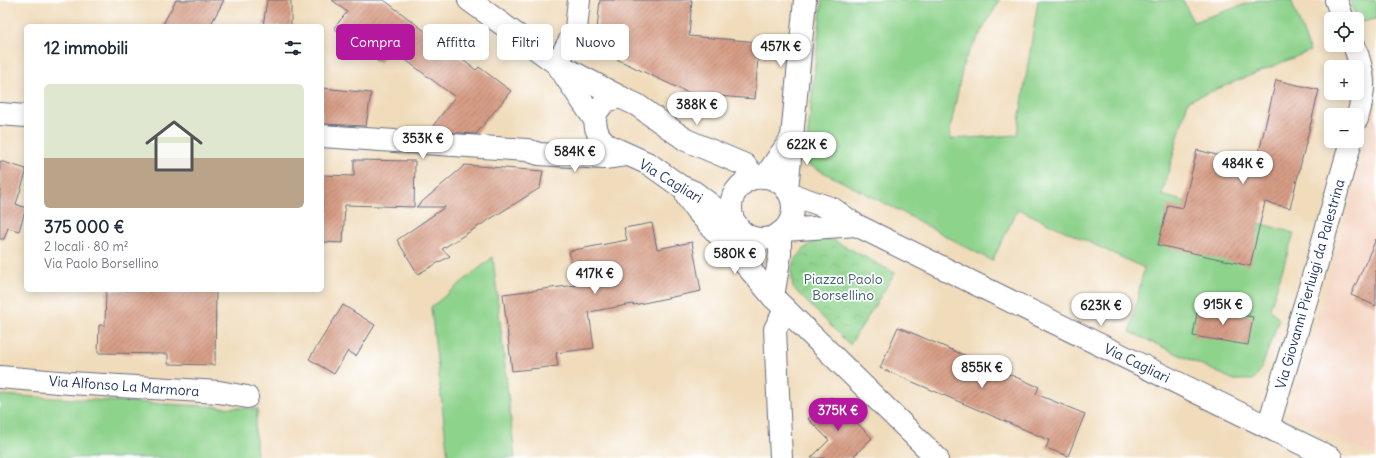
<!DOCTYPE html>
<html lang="it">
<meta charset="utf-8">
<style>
:root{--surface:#fff;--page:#f2f2f3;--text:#1f2937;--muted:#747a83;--accent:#b5179e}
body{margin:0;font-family:Delius,sans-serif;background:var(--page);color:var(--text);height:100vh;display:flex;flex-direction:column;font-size:15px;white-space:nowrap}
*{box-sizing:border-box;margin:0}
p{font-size:13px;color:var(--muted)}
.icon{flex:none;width:22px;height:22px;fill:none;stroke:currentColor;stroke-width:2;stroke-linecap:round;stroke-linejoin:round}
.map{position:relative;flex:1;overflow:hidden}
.panel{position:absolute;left:24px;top:24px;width:300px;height:268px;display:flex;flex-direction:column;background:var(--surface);border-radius:6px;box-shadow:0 2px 10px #0003}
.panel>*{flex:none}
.banner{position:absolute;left:336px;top:24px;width:380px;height:36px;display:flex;gap:8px}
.tools{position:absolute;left:1324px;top:12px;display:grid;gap:8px}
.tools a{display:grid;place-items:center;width:40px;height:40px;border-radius:6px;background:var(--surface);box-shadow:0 2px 10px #0003;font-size:20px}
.price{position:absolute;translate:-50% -34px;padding:0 9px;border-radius:14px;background:#fff;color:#222;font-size:13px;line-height:26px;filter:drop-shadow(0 1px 2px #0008)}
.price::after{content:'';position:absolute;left:50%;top:24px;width:12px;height:9px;margin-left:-6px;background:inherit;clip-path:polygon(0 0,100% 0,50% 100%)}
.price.current{background:var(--accent);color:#fff}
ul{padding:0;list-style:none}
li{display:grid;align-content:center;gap:8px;height:212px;padding:0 20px}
li span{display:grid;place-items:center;height:124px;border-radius:6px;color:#555}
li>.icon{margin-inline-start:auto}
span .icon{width:72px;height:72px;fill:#fffc;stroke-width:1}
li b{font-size:17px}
h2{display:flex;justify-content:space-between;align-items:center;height:48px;padding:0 20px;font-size:17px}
.pill{padding:0 14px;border-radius:6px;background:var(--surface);box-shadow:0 2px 10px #0003;font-size:14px;line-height:36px}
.pill.current{background:var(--accent);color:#fff}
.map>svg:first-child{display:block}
</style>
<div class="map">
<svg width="1376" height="458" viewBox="0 0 1376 458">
<defs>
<pattern id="park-crowns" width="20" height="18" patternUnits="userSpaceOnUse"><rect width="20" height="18" fill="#8ed38c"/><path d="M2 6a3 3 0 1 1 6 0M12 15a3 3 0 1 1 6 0" fill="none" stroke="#7ab57b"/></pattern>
<pattern id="building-hatch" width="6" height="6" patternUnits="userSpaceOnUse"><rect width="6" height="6" fill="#d79d85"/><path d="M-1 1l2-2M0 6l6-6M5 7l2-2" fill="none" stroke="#ae8070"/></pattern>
</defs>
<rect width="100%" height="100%" fill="#fff"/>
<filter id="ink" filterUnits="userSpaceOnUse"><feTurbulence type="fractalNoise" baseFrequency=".025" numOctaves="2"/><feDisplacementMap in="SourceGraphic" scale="8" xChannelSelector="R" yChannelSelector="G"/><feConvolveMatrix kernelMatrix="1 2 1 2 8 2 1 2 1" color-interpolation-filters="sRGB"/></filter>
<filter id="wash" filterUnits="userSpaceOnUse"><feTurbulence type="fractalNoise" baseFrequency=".012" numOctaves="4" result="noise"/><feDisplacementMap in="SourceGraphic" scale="16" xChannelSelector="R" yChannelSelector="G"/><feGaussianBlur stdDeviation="0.9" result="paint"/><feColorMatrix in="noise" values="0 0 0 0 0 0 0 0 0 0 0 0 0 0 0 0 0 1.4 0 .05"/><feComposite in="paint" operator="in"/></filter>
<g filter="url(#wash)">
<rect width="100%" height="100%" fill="#f0dcbb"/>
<polygon fill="#f4d3c0" points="1374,111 1376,111 1376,457 1289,414 1338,246"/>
<g fill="#8ed38c" stroke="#548175">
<polygon points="822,0 1000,0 964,61 950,130 951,139 1017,135 1038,0 1183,0 1193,22 1258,0 1291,0 1310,51 1188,101 1162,195 1294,233 1270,309 1279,319 1261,370 1253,380 1234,380 1130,332 1144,268 1018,209 992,261 900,211 805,163"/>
<polygon points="1350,0 1376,0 1376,19 1358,23"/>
<polygon points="493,257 515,458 448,458 431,307"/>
<polygon points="0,395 258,409 255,427 257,458 0,458"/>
</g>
<polygon fill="url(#park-crowns)" stroke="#548175" points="820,240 833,240 895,273 850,345 793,288 791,271 795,260 805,248 810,244"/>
<g id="blocks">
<g fill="url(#building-hatch)">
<polygon points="176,0 224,0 210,26 162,26"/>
<polygon points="267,0 291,0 291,26 263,26"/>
<polygon points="332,0 384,0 476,70 479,67 511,91 476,134 429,131 455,97 391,49 380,63 334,28 347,12"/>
<polygon points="600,0 692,0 689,36 759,42 755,99 691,94 595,49"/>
<polygon points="1276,80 1319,90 1290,208 1265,202 1250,266 1158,245 1168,205 1183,208 1197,150 1256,165"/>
<polygon points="322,88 371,93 366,126 322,124"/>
<polygon points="354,160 415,161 414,207 345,205 343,243 322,242 322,175 354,176"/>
<polygon points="0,161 26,169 26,173 16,204 26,208 19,231 8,228 4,239 0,239"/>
<polygon points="465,165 543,171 540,188 442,249 450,256 418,274 397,240 445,207 416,207"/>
<polygon points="652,223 657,249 692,242 701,291 634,305 633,304 589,312 594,348 556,353 558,366 512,371 503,294 576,285 569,251 627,240 624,228"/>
<polygon points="1376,239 1376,306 1351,295"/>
<polygon points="106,290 216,290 215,365 168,364 168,354 98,353 99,325 105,325"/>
<polygon points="343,305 375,325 356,356 348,351 334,374 309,359"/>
<polygon points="1198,307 1253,317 1248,345 1193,336"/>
<polygon points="898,327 1039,387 1036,394 1085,414 1068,456 1046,448 1049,440 880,368"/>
<polygon points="831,397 872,438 852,458 811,458 829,440 808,419"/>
</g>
</g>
</g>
<g filter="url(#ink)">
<use href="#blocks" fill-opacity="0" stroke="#666c7f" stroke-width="1"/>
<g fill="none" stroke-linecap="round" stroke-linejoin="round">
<defs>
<g id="street">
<polyline points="1336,0 1343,19"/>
<path d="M1354,45C1365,75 1366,88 1357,119"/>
<polyline points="557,64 576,29 579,0"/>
<polyline points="0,114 26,116"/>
<polyline points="322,136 527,150 539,154 604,158 626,155"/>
<polyline points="765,177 791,139"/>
<polyline points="787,190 805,0"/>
<polyline points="741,231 752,272 773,297 937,458"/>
<polyline points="773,297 780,254 780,233"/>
<polyline points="0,377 70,383 219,392 247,397"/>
<polyline points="1268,427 1311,284 1351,141"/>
<polyline points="781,458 775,329 785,310"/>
</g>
<g id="secondary">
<polyline points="469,0 557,64 620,97 637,105 686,140 745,165 756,178"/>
<polyline points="559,67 595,120"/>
<polyline points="620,97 605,101 596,113 595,120 596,128 599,136 607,145 649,164 680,186 694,192 736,224"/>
<circle cx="762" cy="208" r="31"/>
<polyline points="790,194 833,209 856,225 988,290 1331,458"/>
<polyline points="687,197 697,211 752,272"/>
<polyline points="784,230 856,225"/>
</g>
</defs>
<use href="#street" stroke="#666c7f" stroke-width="24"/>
<use href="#secondary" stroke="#666c7f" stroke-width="24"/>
<use href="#street" stroke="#fff" stroke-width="22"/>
<use href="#secondary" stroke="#fff" stroke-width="22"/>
</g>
</g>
<g text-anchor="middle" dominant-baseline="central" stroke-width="3.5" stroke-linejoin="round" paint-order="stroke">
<g font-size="14" fill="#1b2f5e" stroke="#fff">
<text transform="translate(671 181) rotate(31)">Via Cagliari</text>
<text transform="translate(1310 284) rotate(-74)">Via Giovanni Pierluigi da Palestrina</text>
<text transform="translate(1137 363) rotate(26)">Via Cagliari</text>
<text transform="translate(124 386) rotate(4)">Via Alfonso La Marmora</text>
</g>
<g font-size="14" fill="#3e606c" stroke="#fff">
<text x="843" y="279">Piazza Paolo<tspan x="843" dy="16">Borsellino</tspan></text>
</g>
</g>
</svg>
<div class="tools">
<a><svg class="icon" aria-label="locate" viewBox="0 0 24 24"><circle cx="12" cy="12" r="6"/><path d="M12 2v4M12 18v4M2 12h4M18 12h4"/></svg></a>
<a>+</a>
<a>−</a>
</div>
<b class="price" style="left:781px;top:68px">457K €</b>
<b class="price" style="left:697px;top:126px">388K €</b>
<b class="price" style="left:423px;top:160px">353K €</b>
<b class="price" style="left:807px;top:166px">622K €</b>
<b class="price" style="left:575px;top:173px">584K €</b>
<b class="price" style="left:1243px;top:185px">484K €</b>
<b class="price" style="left:735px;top:275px">580K €</b>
<b class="price" style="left:595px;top:295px">417K €</b>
<b class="price" style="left:1223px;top:326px">915K €</b>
<b class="price" style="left:1101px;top:327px">623K €</b>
<b class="price" style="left:982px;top:389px">855K €</b>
<b class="price current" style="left:838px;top:432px">375K €</b>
<div class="banner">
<a class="pill current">Compra</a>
<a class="pill">Affitta</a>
<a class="pill">Filtri</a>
<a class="pill">Nuovo</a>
</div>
<section class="panel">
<h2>12 immobili<svg class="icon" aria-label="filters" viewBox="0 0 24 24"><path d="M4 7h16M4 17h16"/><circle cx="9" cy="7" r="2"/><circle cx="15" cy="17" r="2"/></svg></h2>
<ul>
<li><span style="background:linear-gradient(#dfe7d0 60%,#b9a48a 0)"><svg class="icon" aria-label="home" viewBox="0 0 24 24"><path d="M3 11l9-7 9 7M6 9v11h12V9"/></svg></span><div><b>375 000 €</b><p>2 locali · 80 m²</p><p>Via Paolo Borsellino</p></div></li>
</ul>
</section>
</div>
